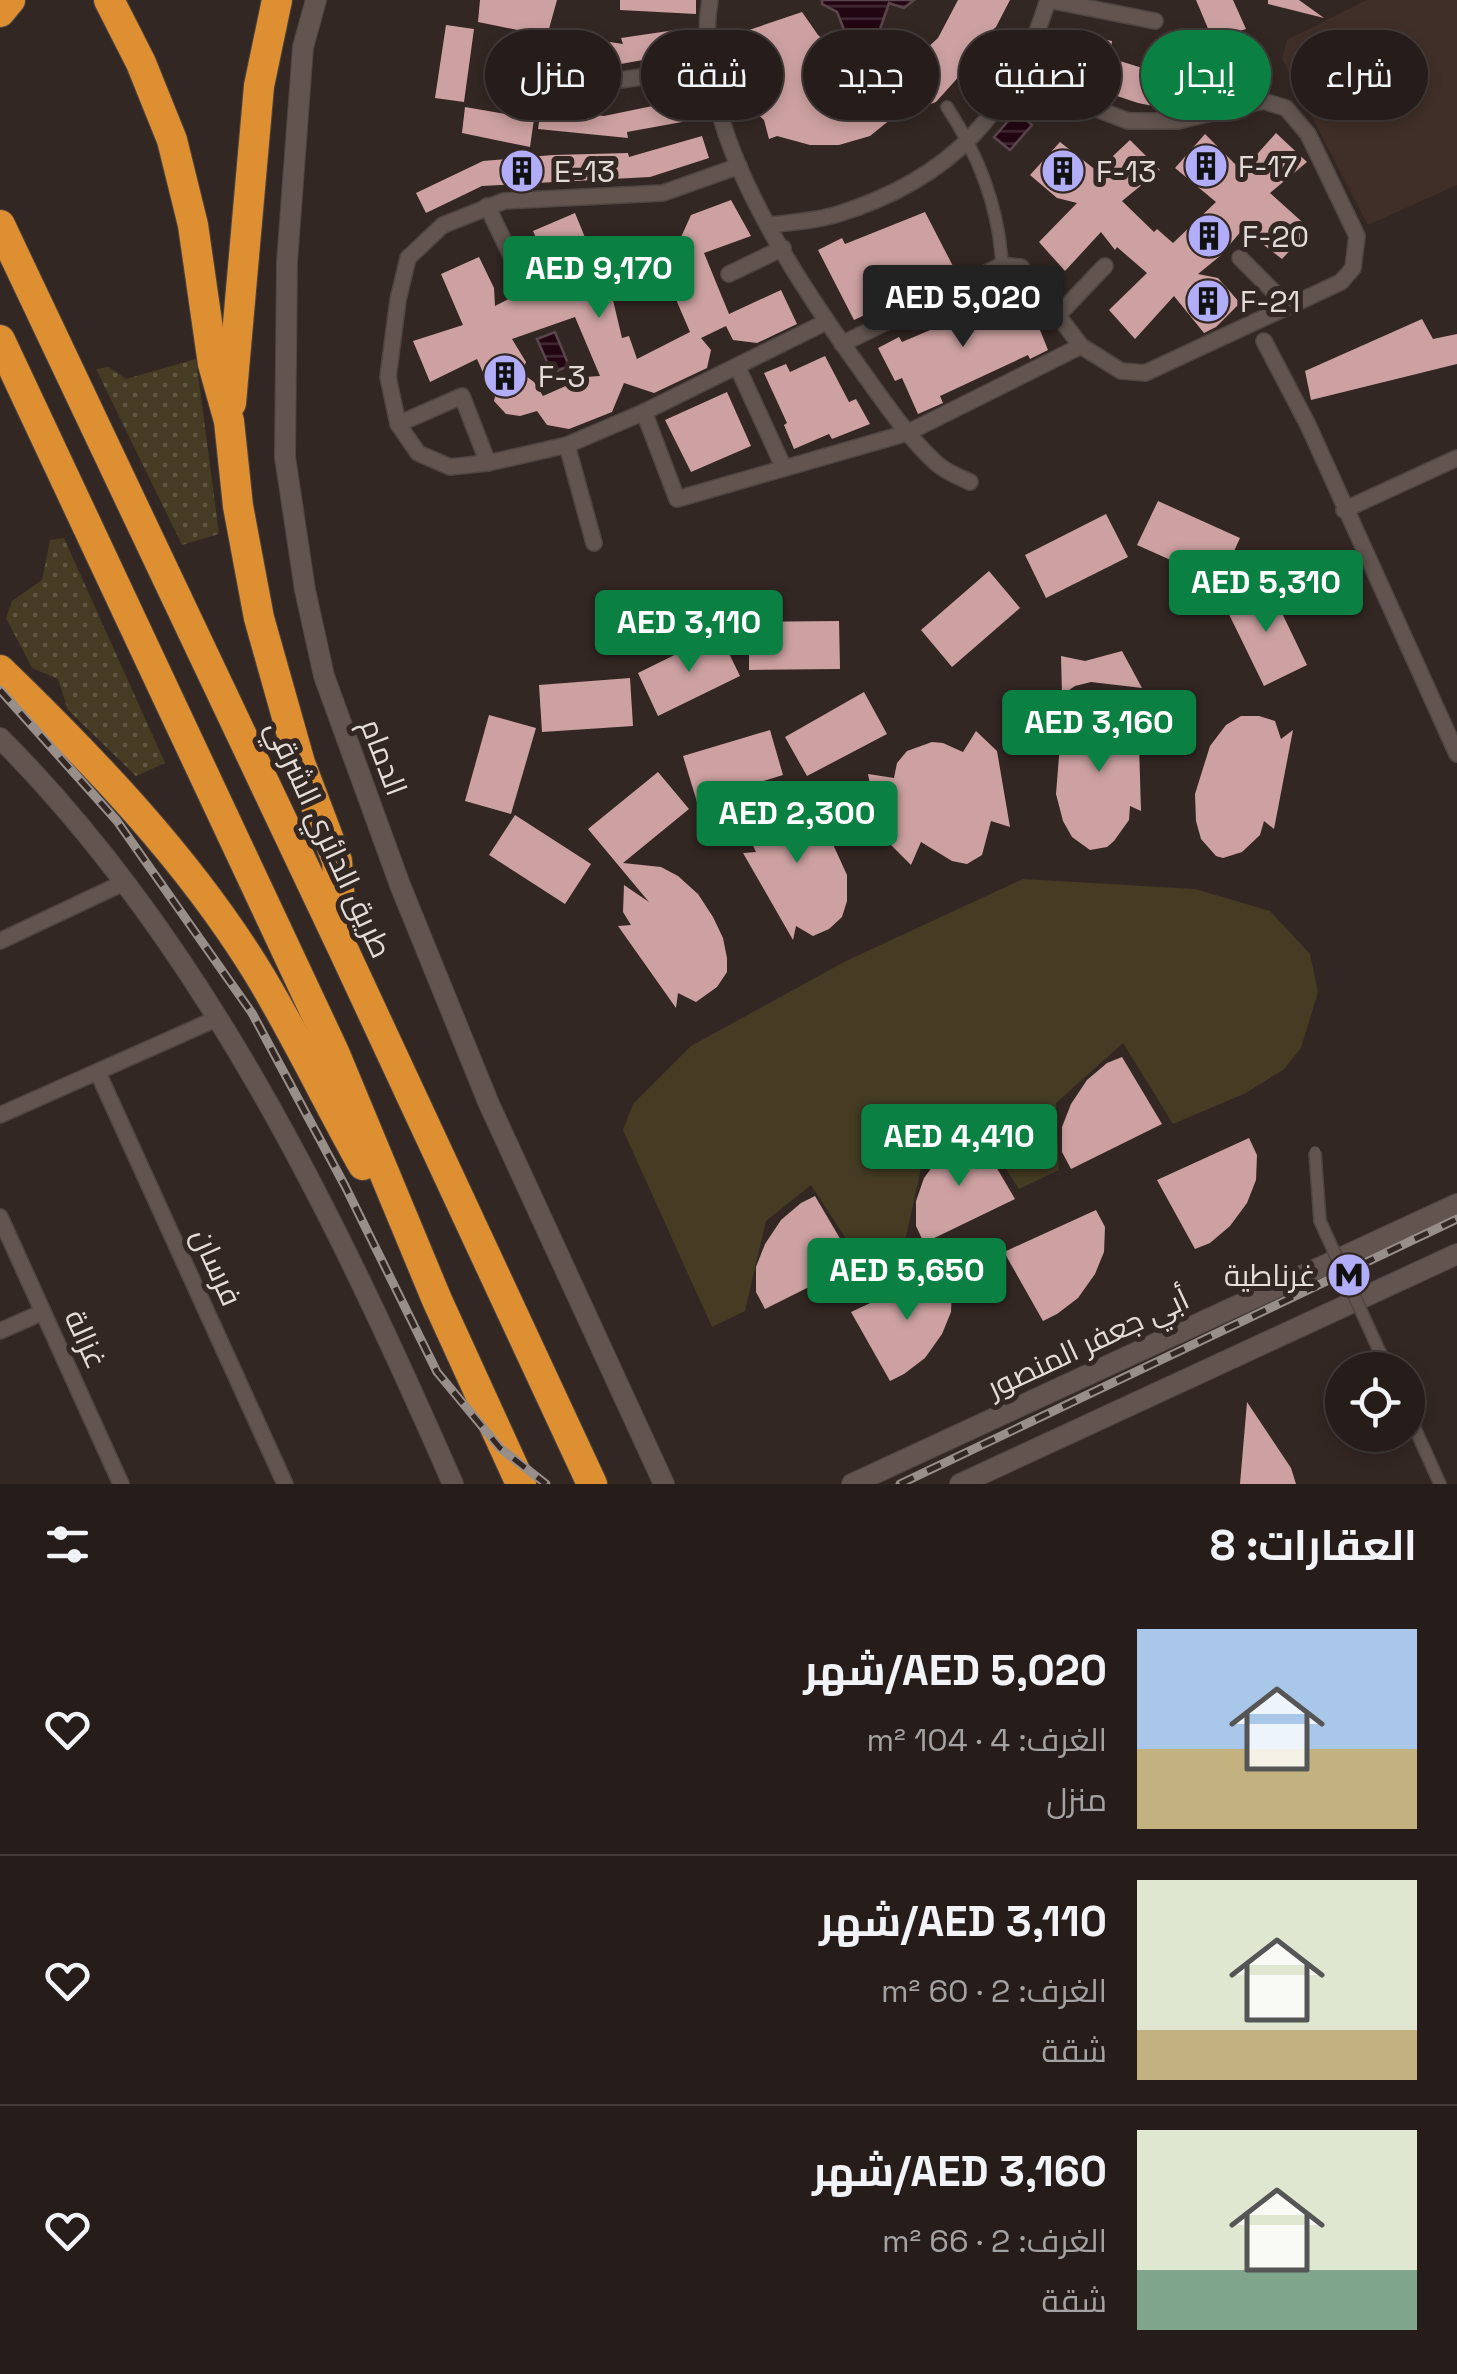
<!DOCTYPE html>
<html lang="ar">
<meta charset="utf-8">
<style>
:root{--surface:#261d1a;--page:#322a27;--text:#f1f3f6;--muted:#a4a2a2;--line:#423b39;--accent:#0b8043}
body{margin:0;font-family:"Space Grotesk",Cairo,sans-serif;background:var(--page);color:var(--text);direction:rtl;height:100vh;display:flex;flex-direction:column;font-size:38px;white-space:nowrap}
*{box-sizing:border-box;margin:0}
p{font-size:32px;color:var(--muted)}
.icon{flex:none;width:55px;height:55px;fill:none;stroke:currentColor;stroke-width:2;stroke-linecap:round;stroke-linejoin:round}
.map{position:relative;height:1484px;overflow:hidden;direction:ltr}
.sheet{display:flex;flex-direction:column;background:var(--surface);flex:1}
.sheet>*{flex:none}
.guide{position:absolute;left:30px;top:30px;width:1398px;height:90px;direction:rtl;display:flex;gap:20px}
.buttons{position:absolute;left:1325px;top:1352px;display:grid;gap:20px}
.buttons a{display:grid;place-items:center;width:100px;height:100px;border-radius:50%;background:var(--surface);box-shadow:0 5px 15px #0003,0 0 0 2px var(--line);font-size:50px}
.price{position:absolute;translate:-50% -85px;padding:0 22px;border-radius:10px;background:var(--accent);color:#fff;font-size:32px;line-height:65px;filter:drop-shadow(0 2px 5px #0008)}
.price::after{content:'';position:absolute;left:50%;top:60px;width:30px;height:22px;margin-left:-15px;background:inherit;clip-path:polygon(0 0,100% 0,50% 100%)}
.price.on{background:#222;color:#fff}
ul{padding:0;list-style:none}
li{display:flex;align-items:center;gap:30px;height:250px;padding:0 40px}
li+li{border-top:2px solid var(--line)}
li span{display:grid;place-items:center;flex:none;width:280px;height:200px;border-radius:0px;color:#555}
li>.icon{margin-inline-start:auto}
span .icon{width:120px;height:120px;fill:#fffc;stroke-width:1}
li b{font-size:42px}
h2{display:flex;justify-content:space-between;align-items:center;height:120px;padding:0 40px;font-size:42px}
.pill{padding:0 35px;border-radius:45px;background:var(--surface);box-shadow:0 5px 15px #0003,0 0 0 2px var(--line);font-size:35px;line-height:90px}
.pill.on{background:var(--accent);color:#fff}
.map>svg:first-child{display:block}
</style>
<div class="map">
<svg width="1457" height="1484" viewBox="0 0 1457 1484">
<defs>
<pattern id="garden-dots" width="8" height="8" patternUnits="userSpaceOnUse" patternTransform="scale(2.5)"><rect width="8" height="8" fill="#453c23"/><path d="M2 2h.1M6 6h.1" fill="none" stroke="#605842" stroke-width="1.8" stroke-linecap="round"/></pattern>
<pattern id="water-rules" width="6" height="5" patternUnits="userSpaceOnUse" patternTransform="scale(2.5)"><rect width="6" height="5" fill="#220612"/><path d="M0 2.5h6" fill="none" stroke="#422a34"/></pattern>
</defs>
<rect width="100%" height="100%" fill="#332723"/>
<polygon fill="#402f28" points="1367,0 1457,0 1457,185 1368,225 1282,59 1287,40"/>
<polygon fill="#453c23" points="1023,879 1195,889 1270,911 1310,954 1318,992 1301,1048 1283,1070 1246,1093 1173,1124 1123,1043 1056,1103 1059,1170 1019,1189 975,1122 923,1160 903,1250 862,1263 811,1185 766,1221 745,1311 712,1327 623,1130 633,1104 691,1046 846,961"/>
<g fill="url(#garden-dots)">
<polygon points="196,359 219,534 182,545 96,369 109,367 126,379"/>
<polygon points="64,538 165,763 136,776 68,710 58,679 32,668 6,618 12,601 42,580 50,540"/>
</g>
<g fill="url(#water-rules)" stroke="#5c464e" stroke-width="2.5">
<polygon points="822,0 914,0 904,8 889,3 878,35 861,42 845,32 837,12 822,4"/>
<polygon points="1017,111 1032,125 1010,150 994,137"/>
<polygon points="555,332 569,366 552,373 537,339"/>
</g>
<g fill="#cda1a1" fill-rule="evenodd">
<polygon points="480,0 557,0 547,36 478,22"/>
<polygon points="620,0 696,0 696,14 620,10"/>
<polygon points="958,0 1010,0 996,27 988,34 980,53 936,102 891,119 870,136 839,145 810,145 777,136 769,139 764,120 742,100 741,84 732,69 736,37 743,32 802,12 818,35 840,55 863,64 891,63 926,49 938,38"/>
<polygon points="1196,0 1233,0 1246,29 1220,37 1241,57 1199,104 1180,83 1173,110 1138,103 1108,93 1113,78 1058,66 1066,31 1112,41 1110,58 1175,78 1212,38"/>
<polygon points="1268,0 1299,0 1324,18 1268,4"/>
<polygon points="446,25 474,29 464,102 435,98"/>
<polygon points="682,29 688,52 615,65 615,68 552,58 555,34 623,44 621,38"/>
<polygon points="701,96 704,118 627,132 628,138 538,129 541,109 604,116"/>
<polygon points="465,107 534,119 530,147 462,133"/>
<polygon points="1276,133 1307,162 1270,193 1310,229 1282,259 1243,229 1220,256 1198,274 1218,278 1240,303 1216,327 1204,333 1174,296 1135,339 1109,310 1147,273 1117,247 1115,250 1101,232 1065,271 1039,242 1077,203 1057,198 1030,175 1060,142 1097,171 1130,140 1160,170 1122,201 1154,232 1157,229 1173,243 1216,202 1175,168 1205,134 1242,171"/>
<polygon points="702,136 709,158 650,177 482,186 426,213 416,193 483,161 553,155 628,153 629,157"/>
<path d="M731,200L751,236L704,253L729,314L781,290L797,324L757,343L733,340L726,326L701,338L711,350L707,368L654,393L624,383L612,412L569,429L547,425L537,411L520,416L506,414L494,401L498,383L486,379L477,359L430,382L413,341L463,325L441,274L479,257L494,288L495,306L536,285L555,280L533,231L575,213L593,257L631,247L630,243L649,237L677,246L691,215ZM665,274L690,332L637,359L629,336L622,338L612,296L638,288ZM575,317L600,376L586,377L543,396L534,382L522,373L526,362L512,339Z"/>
<polygon points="925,212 955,270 919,283 876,305 878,309 854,320 818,250 842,238 845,244"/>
<polygon points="1012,288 1029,324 1036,320 1048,350 1030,359 1028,355 940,396 943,403 918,414 902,378 895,381 878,348 899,337 902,342 949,322 994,302 991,296"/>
<polygon points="1422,319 1433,339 1457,334 1457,364 1311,400 1305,371"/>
<polygon points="825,356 849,402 856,399 870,424 832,439 829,434 794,449 784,425 787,423 764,373 786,364 790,372"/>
<polygon points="727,392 751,446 691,472 665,420"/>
<polygon points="1158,501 1240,538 1220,582 1137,545"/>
<polygon points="1106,514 1128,557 1046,598 1025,555"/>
<polygon points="989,571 1020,608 952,667 921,630"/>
<polygon points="1268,584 1307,665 1264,686 1224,604"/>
<polygon points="839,621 840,669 749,670 749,622"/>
<polygon points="719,633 740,676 658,716 638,673"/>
<polygon points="1122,651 1142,688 1091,682 1075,686 1062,695 1061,656 1085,661"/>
<polygon points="630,678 633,726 542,732 539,685"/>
<polygon points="864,692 887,734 807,776 785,737"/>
<polygon points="1116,702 1128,722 1138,711 1141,811 1130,806 1129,820 1114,841 1107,847 1090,850 1072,837 1063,821 1056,794 1060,744 1076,714 1083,709"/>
<polygon points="489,715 536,728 511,814 465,801"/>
<polygon points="1241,716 1259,716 1275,721 1281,739 1293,730 1274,829 1264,821 1260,835 1242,852 1223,858 1216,856 1201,839 1196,821 1195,794 1210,746 1226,725"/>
<polygon points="770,730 783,775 697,802 683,756"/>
<polygon points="976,731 997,751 1010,827 991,821 982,855 967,864 952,861 921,842 911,865 888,842 877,824 868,774 894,778 897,763 907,751 932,742 943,743 963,752"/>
<polygon points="658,772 689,809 623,863 661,867 678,876 698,894 713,917 723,938 727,958 727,972 717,987 696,1002 678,993 676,1008 618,926 631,925 623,912 624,885 649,902 588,829"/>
<polygon points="768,793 793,798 808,809 826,829 847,875 847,901 842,917 829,929 813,936 796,926 793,940 743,853 756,852 750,839 753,814"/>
<polygon points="515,815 591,864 565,904 489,855"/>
<polygon points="1122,1057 1162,1124 1071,1169 1062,1152 1062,1127 1071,1104 1087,1080 1107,1063"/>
<polygon points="975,1131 1015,1199 924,1243 916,1226 916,1201 924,1178 941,1155 961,1138"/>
<polygon points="1249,1138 1257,1155 1256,1180 1247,1203 1230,1226 1210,1243 1195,1249 1157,1180"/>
<polygon points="815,1196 855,1264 765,1309 756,1292 756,1267 765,1244 781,1220 801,1203"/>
<polygon points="1096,1210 1105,1227 1104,1252 1095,1274 1078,1298 1057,1314 1043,1321 1004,1252"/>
<polygon points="943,1269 952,1287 951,1312 942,1334 925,1358 904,1374 890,1381 851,1312"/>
<polygon points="1247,1402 1291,1468 1296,1484 1240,1484"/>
</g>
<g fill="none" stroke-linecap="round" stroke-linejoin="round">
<defs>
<g id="pedestrian">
<path d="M947,107C978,154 999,208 1002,265"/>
<polyline points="1408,1413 1440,1484"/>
</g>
<g id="minor">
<path d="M710,0C703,38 711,84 722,121C748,207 812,302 864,374C887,406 908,437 936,463C946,472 959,477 970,482"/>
<polyline points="1048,0 1155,21"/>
<polyline points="502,68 597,83 710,68"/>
<polyline points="739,166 663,193 504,201 443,225 408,258 398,300 388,377 398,424 418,453 450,467 488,463 567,445 644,412 826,322"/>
<polyline points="487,206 517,268"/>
<path d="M770,225C792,222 817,221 838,214C951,179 1013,112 1048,0"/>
<polyline points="1240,258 1288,306"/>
<polyline points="729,274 783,248"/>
<polyline points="1059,314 1105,266"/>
<polyline points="1264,341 1308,425 1457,754"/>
<polyline points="842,344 1002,265 1021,267 1081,346 1121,371 1145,373 1341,282 1353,268 1357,236 1308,134 1286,108 1263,101 1178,121 1128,121 1076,101 1020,71"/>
<polyline points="737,366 784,468"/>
<polyline points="644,412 677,499 907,433 1081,346"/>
<polyline points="398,424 462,396 488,463"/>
<polyline points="567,445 594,543"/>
<polyline points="1344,510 1457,458"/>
<polyline points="0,941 125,882"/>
<polyline points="98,1073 285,1484"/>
<polyline points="0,1115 218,1018"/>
<polyline points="0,1217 121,1484"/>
<polyline points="0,1331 43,1312"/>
</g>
<g id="tertiary">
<polyline points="316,0 303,47 287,262 285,457 305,590 324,676 400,885 489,1104 664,1484"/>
<path d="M0,738C205,943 338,1222 453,1484"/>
<polyline points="852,1484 1457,1204"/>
<polyline points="960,1484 1457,1254"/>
</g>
<g id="motorway">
<polyline points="109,0 141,63 172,140 193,225 213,364 229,421 238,506 259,618 300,763 337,861 342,931"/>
<polyline points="0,12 10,0"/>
<polyline points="0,225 343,949 592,1484"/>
<polyline points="0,340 334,1052 437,1300 521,1484"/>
<polyline points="231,403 259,86 277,0"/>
<path d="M0,670C94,761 188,859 257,971C295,1033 327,1101 363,1165"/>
</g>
</defs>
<use href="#pedestrian" stroke="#4f4541" stroke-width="14"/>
<use href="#minor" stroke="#4f4541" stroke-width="18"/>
<use href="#tertiary" stroke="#4f4541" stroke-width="22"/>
<use href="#motorway" stroke="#4f4541" stroke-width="32"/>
<use href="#pedestrian" stroke="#625550" stroke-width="11"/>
<use href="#minor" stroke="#625550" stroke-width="15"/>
<use href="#tertiary" stroke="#625550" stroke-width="20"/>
<use href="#motorway" stroke="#dd8f31" stroke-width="30"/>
<defs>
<g id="rail">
<polyline points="0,690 117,821 252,1013 345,1186 437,1372 500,1448 546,1484"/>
<polyline points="900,1484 1457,1219"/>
</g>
</defs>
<use href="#rail" stroke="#988f8b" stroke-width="9"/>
<use href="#rail" stroke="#332723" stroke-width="5" stroke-dasharray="15" stroke-linecap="butt"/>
<defs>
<polyline id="pedestrian-bridge" points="1315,1152 1320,1221 1388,1370"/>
</defs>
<use href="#pedestrian-bridge" stroke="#4f4541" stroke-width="14" stroke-linecap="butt"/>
<use href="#pedestrian-bridge" stroke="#625550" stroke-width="11"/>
</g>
<defs>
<symbol id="building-disc" viewBox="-11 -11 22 22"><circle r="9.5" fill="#b2adf9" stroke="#332723"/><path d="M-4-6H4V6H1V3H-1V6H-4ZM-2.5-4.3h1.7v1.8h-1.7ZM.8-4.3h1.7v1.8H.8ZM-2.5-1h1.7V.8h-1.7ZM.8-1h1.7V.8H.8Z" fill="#111"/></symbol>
<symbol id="metro-disc" viewBox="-11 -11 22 22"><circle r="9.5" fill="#b2adf9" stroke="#332723"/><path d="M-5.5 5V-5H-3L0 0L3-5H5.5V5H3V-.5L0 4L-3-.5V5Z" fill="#111"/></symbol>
</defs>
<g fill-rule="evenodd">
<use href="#building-disc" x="1181" y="141" width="50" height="50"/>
<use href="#building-disc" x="497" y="146" width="50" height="50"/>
<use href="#building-disc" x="1038" y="146" width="50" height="50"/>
<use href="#building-disc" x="1184" y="211" width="50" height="50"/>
<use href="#building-disc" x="1183" y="276" width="50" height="50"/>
<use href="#building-disc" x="480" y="351" width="50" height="50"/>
<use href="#metro-disc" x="1324" y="1250" width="50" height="50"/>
</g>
<g text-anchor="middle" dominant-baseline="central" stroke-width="10" stroke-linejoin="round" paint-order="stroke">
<g font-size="30" fill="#e4dcd9" stroke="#332723" text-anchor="start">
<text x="1238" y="166">F-17</text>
<text x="554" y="171">E-13</text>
<text x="1096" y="171">F-13</text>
<text x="1242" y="236">F-20</text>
<text x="1240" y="301">F-21</text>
<text x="538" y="376">F-3</text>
<text x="1316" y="1275" text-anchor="end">غرناطية</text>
</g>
<g font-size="30" fill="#e4dcd9" stroke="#332723">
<text transform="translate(384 757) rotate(69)">الدمام</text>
<text transform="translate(329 839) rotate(65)">طريق الدائري الشرقي</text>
<text transform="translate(217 1267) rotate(66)">فرسان</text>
<text transform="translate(86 1339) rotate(66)">غزالة</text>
<text transform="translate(1088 1343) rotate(-25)">أبي جعفر المنصور</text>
</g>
</g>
</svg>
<div class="buttons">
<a><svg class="icon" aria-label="locate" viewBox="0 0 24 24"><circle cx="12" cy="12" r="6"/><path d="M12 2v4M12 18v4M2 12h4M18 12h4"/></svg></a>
</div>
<b class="price" style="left:599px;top:321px">AED 9,170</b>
<b class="price on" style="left:963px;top:350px">AED 5,020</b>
<b class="price" style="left:1266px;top:635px">AED 5,310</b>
<b class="price" style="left:689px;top:675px">AED 3,110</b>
<b class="price" style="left:1099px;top:775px">AED 3,160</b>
<b class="price" style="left:797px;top:866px">AED 2,300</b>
<b class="price" style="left:959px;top:1189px">AED 4,410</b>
<b class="price" style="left:907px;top:1323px">AED 5,650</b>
<div class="guide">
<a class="pill">شراء</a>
<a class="pill on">إيجار</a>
<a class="pill">تصفية</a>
<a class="pill">جديد</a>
<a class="pill">شقة</a>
<a class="pill">منزل</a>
</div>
</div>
<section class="sheet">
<h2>العقارات: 8<svg class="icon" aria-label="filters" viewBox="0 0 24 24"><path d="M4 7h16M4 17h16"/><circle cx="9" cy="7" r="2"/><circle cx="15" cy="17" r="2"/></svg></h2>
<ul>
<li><span style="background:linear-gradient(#a9c7e8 60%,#c2b280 0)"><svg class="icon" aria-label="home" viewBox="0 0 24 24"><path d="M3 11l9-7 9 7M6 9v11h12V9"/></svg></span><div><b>AED 5,020/شهر</b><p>الغرف: 4 · 104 m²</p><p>منزل</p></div><svg class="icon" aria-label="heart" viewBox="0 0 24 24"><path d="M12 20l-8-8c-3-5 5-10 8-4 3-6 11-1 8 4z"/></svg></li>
<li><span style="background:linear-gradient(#dfe7d0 75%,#c2b280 0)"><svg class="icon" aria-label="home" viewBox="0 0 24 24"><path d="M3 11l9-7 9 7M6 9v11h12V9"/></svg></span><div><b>AED 3,110/شهر</b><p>الغرف: 2 · 60 m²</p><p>شقة</p></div><svg class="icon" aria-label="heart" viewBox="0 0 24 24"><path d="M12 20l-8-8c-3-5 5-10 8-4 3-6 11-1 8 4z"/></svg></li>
<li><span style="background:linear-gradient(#dfe7d0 70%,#7fa58c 0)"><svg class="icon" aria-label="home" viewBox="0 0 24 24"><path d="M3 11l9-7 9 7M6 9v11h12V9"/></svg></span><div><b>AED 3,160/شهر</b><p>الغرف: 2 · 66 m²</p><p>شقة</p></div><svg class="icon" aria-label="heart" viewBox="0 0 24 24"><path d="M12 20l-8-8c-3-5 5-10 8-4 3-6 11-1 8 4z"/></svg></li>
</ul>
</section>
